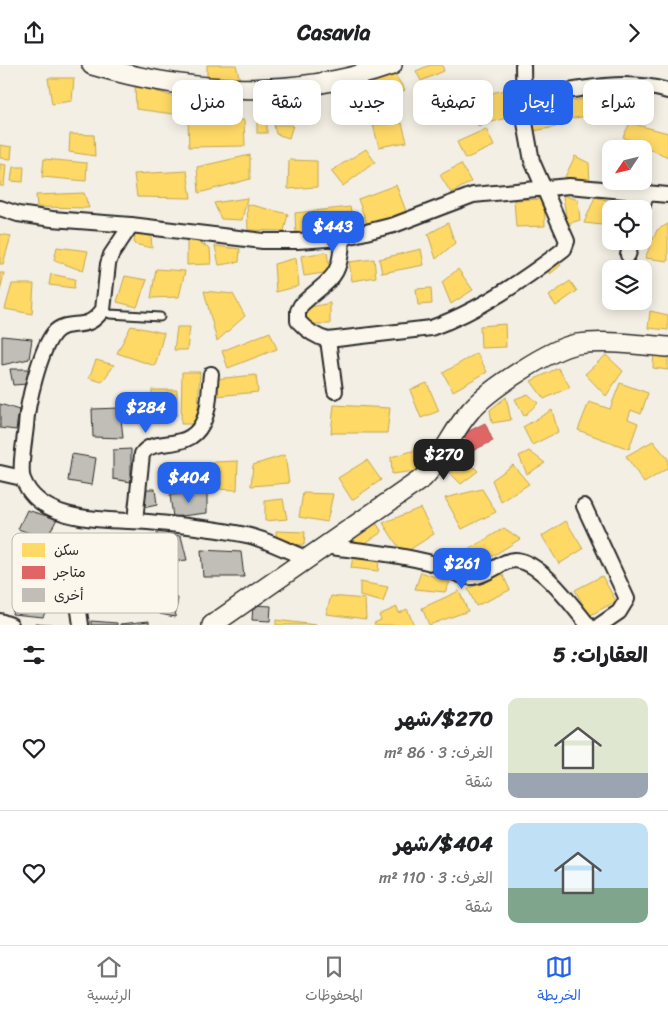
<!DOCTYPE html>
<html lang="ar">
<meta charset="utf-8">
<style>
:root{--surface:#fff;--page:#f6f6f6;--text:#202124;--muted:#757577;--line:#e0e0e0;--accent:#2563eb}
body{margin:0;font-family:Sriracha,"Playpen Sans Arabic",sans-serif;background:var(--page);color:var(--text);direction:rtl;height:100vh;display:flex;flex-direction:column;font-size:19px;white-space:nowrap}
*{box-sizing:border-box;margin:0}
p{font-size:16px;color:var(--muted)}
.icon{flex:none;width:28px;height:28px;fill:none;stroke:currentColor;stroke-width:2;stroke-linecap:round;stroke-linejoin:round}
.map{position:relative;height:560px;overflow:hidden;direction:ltr}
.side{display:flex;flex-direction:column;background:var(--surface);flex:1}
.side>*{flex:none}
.top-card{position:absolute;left:15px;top:15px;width:639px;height:45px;direction:rtl;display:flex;gap:10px}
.needle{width:32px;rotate:235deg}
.buttons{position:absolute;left:602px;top:75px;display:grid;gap:10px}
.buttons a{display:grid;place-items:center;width:50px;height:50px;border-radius:10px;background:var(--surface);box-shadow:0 2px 12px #0003;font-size:25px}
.price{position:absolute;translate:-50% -42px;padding:0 11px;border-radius:10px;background:var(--accent);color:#fff;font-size:16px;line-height:32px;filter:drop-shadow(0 1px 2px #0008)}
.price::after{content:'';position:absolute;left:50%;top:30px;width:15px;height:11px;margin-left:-8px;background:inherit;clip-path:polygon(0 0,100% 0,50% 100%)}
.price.current{background:#222;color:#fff}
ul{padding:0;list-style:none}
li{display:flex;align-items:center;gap:15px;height:125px;padding:0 20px}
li+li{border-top:1px solid var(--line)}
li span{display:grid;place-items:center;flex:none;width:140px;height:100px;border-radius:10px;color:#555}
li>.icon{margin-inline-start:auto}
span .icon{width:60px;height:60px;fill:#fffc;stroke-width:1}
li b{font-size:21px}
h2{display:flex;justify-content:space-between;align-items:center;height:60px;padding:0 20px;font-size:21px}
.tag{padding:0 18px;border-radius:10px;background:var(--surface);box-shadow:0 2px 12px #0003;font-size:18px;line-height:45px}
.tag.current{background:var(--accent);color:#fff}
header{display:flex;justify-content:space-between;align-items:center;height:65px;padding:0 20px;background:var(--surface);font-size:22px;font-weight:700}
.dock{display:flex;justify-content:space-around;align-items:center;height:70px;border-top:1px solid var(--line);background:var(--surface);font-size:14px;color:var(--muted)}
.dock a{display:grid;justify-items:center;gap:2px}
.dock .current{color:var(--accent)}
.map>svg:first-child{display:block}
</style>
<header><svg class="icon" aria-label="forward" viewBox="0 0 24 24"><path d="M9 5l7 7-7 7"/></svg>Casavia<svg class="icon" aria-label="share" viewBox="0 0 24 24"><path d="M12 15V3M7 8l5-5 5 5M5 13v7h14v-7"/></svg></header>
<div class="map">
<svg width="668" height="560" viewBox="0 0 668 560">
<rect width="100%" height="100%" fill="#f3efe4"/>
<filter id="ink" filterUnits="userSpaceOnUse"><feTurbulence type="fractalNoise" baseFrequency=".02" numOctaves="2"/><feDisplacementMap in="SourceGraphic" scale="10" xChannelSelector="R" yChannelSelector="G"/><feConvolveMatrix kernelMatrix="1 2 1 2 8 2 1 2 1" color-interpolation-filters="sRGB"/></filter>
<g filter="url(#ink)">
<g fill="#ffd966" stroke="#bfa554">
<polygon points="207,0 236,0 240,15 207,16"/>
<polygon points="430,0 442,0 444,6 421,16 416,6"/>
<polygon points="393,7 405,25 374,46 365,23"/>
<polygon points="48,13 74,13 72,36 52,39"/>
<polygon points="135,20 192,37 188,51 136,44"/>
<polygon points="506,25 510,52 478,61 470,32"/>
<polygon points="637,26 639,40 623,42 624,49 611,50 612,57 596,59 594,50 555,56 556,62 528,67 525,43"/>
<rect x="302" y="36" width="9" height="18"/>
<rect x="257" y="44" width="10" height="24"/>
<polygon points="244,55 245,81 189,82 188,56"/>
<polygon points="402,58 407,77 379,82 373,60"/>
<polygon points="630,58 668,68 668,92 623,72"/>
<polygon points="274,60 293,60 289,73 276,69"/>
<polygon points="486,64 494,81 465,94 457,77"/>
<polygon points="70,69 94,70 95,91 69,87"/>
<polygon points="0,80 12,82 11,94 0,93"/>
<polygon points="366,84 375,97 343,121 331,106"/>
<polygon points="250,90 250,114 199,128 197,102"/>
<polygon points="575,91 589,98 590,120 564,114"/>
<polygon points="44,94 87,98 86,116 42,112"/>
<polygon points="289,95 317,96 317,122 288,124"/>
<polygon points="0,99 6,100 4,121 0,121"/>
<polygon points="461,99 471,117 451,128 440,110"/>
<polygon points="13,102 24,102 23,117 11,116"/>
<polygon points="608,103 611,104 611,116 626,116 626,124 602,119"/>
<polygon points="187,106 191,133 137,132 134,109"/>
<polygon points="396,120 406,146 368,162 358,134"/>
<polygon points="84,128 89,143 37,142 36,130"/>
<polygon points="563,130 578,135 580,155 567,159"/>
<polygon points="595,132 625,140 623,144 611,144 611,161 584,158"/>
<polygon points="247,133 242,155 221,154 214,138"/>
<polygon points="544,134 545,161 516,162 514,135"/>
<polygon points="247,139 288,149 284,166 248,165"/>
<polygon points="350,142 355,163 296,169 295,148"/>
<polygon points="448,158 455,178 436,194 428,169"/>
<polygon points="668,159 668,196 645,193 657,165"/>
<polygon points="135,168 151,170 152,183 134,179"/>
<polygon points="0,169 11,171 3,199 0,199"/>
<polygon points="187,172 210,183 211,199 187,200"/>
<polygon points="215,181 240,184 239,197 219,200"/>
<polygon points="57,182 88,186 83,206 54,195"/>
<polygon points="421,184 424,200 382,208 379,194"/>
<polygon points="327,187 330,207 304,211 301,191"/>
<polygon points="296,193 299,221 276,227 274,199"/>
<polygon points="556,193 561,200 550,209 544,202"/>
<polygon points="374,194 376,212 352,216 349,197"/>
<polygon points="156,204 185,206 179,232 151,233"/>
<polygon points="458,204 473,225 451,239 442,217"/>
<polygon points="0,208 4,208 0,226"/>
<polygon points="51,209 75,214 74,223 49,220"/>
<polygon points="125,211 147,215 137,242 117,237"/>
<polygon points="570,216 577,226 556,241 549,231"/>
<polygon points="12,219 34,219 32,249 5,244"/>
<polygon points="431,223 432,239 418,240 416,224"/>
<polygon points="204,226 233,229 245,251 217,276"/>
<polygon points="330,238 330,259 306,259 306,243"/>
<polygon points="650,246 668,250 668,265 648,263"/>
<polygon points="505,259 506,282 481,283 480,261"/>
<polygon points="131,261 164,268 155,301 117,288"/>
<polygon points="177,262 190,262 187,285 174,285"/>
<polygon points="270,267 277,284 228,303 222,286"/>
<polygon points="654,286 668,288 668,305 653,303"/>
<polygon points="477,288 487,307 453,326 443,308"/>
<polygon points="606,290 623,306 606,331 585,309"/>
<polygon points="96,295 114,300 102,317 89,313"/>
<polygon points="558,303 570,322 544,334 531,316"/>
<polygon points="182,307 200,307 197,359 181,359"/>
<polygon points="256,310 258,327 216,331 214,314"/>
<polygon points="427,318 439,346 421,353 410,325"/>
<polygon points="620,318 648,328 641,349 631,345 628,354 638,358 629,384 578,365 589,337 610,344"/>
<rect x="152" y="325" width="25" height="25"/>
<polygon points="528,329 538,338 524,351 515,334"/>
<polygon points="506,332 511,355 492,358 490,345"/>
<polygon points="334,340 390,343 387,368 331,368"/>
<polygon points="552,345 558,367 532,380 523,362"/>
<polygon points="653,376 668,394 668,403 644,418 626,391"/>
<polygon points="416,385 416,406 392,409 391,392"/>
<polygon points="529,386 545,398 527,409 519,391"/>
<polygon points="285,390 289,418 251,421 253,400"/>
<polygon points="461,390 478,406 461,419 450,408"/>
<polygon points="367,395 381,415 352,435 338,413"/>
<polygon points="238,396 237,425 216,424 214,397"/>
<polygon points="513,400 529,419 501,437 492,415"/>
<polygon points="482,424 496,447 462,464 445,433"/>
<polygon points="303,428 333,429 327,457 299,452"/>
<polygon points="283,434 287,454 265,456 265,436"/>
<polygon points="420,443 434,469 403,489 383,458"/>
<polygon points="373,453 382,467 359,482 350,468"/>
<polygon points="566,456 583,484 559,499 542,471"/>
<polygon points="504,463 520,474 467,507 460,490"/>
<polygon points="276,466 305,467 304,480 276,479"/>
<polygon points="353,491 379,494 378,506 351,503"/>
<polygon points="421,507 450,517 445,527 415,524"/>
<polygon points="502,508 510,525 476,541 468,524"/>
<polygon points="602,511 616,536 589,551 575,525"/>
<polygon points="360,517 388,522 383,537 360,531"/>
<polygon points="459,526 468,546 429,560 422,543"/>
<polygon points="331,531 365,534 366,554 326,549"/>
<polygon points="397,542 399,548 407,544 414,560 375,560 374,558 381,555 379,550"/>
<polygon points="276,555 316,560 276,560"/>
</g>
<polygon fill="#e06666" stroke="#aa5454" points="485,358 493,376 472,386 463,369"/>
<g fill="#c0beb6" stroke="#2b2b2b">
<polygon points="2,271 32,274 29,294 2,300"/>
<polygon points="10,304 28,304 28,319 13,320"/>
<polygon points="0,339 19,345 16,365 0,363"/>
<polygon points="120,343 123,373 93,372 92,344"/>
<polygon points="131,384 131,417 113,414 113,385"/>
<polygon points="72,389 96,393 92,420 68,416"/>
<polygon points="145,424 155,424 157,440 143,443"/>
<polygon points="207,426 207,448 173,452 170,430"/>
<polygon points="27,445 57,454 46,474 18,464"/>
<polygon points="157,467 181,471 187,495 156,498"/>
<polygon points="201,485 241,487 244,512 203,512"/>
<polygon points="163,531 178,533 175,552 160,549"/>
<polygon points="15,533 49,539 43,552 12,549"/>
<polygon points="253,540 271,541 270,556 252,555"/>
<polygon points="91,556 117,558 117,560 91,560"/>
<polygon points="149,556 149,560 120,560 120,559"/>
<polygon points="35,558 61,560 35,560"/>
</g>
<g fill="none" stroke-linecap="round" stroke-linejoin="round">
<defs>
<polyline id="lane" points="103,245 110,249 160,252"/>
<g id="street">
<path d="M524,34C571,26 621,12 668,26"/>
<polyline points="0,143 18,149 52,154 131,160 263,176 297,176 342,173 394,160 473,130 569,121 668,130"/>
<polyline points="642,144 646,128"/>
<path d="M131,160L111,190L108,199L103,245C99,249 95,255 89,257C78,262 63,257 54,268C40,285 27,339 26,361C25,373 19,404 23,414C40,460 111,454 148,457C181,460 214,463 246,470C266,474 287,486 306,493"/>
<path d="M342,173C341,216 329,213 301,240L298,246V256C307,266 316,272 328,275L431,263C479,246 524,215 564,184L567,176L532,96L524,52L523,0"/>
<polyline points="628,190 632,176"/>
<polyline points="328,275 335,326"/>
<polyline points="0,408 22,413"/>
<polyline points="584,441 627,534 619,547 600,560"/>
<path d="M135,456L142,389C153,371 187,388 202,359C210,345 209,324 211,309"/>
<path d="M323,481C361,486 399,489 435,499C446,502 456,510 467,512C479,514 495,502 506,497C533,484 573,542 588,560"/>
<polyline points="79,546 81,560"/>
<polyline points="0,556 11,560"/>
</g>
<g id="secondary">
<path d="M92,0C190,29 295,34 392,0"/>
<path d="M212,560L423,413C443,393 452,366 471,345C488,325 551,283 577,279C606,275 639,280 668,282"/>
</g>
</defs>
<use href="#lane" stroke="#2b2b2b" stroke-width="11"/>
<use href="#street" stroke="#2b2b2b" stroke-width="18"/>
<use href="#secondary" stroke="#2b2b2b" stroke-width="22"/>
<use href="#lane" stroke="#fbf7ec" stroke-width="7"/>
<use href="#street" stroke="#fbf7ec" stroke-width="14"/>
<use href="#secondary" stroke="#fbf7ec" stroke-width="19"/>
</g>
</g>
<rect x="12" y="468" width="166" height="80" rx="8" fill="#fbf7ec" stroke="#bdbab2" stroke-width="1"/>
<rect x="22" y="478" width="23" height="14" fill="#ffd966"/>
<rect x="22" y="501" width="23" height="13" fill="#e06666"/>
<rect x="22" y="523" width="23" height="14" fill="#c0beb6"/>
<g font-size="14" fill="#2b2b2b">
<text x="54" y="490">سكن</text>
<text x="54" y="512">متاجر</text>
<text x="54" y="535">أخرى</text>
</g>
</svg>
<div class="buttons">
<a><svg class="needle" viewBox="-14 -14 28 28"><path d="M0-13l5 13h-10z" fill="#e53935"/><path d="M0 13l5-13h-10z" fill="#757577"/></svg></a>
<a><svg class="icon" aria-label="locate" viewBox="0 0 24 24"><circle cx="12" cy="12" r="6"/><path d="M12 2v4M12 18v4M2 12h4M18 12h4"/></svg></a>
<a><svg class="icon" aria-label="layers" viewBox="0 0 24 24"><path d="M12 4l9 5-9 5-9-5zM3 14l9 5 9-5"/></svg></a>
</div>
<b class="price" style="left:333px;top:188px">$443</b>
<b class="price" style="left:146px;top:369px">$284</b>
<b class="price current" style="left:444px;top:416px">$270</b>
<b class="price" style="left:189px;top:439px">$404</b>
<b class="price" style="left:462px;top:525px">$261</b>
<div class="top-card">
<a class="tag">شراء</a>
<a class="tag current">إيجار</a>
<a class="tag">تصفية</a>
<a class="tag">جديد</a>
<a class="tag">شقة</a>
<a class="tag">منزل</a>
</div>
</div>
<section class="side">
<h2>العقارات: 5<svg class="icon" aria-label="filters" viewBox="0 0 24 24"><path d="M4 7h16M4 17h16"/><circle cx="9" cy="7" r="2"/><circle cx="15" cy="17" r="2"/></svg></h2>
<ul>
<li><span style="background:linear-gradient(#dfe7d0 75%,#9aa5b1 0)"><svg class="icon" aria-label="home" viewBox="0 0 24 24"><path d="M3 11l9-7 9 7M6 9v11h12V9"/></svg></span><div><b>$270/شهر</b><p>الغرف: 3 · 86 m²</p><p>شقة</p></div><svg class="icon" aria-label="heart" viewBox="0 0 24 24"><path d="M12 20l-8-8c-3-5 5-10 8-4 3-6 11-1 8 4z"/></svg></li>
<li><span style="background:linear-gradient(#bfe0f5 65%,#7fa58c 0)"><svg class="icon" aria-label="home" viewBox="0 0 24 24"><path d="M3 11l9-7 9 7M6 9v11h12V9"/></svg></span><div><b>$404/شهر</b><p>الغرف: 3 · 110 m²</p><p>شقة</p></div><svg class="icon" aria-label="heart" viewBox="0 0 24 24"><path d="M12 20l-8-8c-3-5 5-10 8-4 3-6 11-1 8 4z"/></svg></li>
</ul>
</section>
<nav class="dock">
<a class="current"><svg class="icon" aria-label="map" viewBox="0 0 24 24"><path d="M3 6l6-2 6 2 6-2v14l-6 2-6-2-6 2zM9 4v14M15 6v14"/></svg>الخريطة</a>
<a><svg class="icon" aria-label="saved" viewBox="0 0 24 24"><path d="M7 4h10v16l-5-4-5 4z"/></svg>المحفوظات</a>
<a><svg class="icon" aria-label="home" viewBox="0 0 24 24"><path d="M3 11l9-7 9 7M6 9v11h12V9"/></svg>الرئيسية</a>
</nav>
